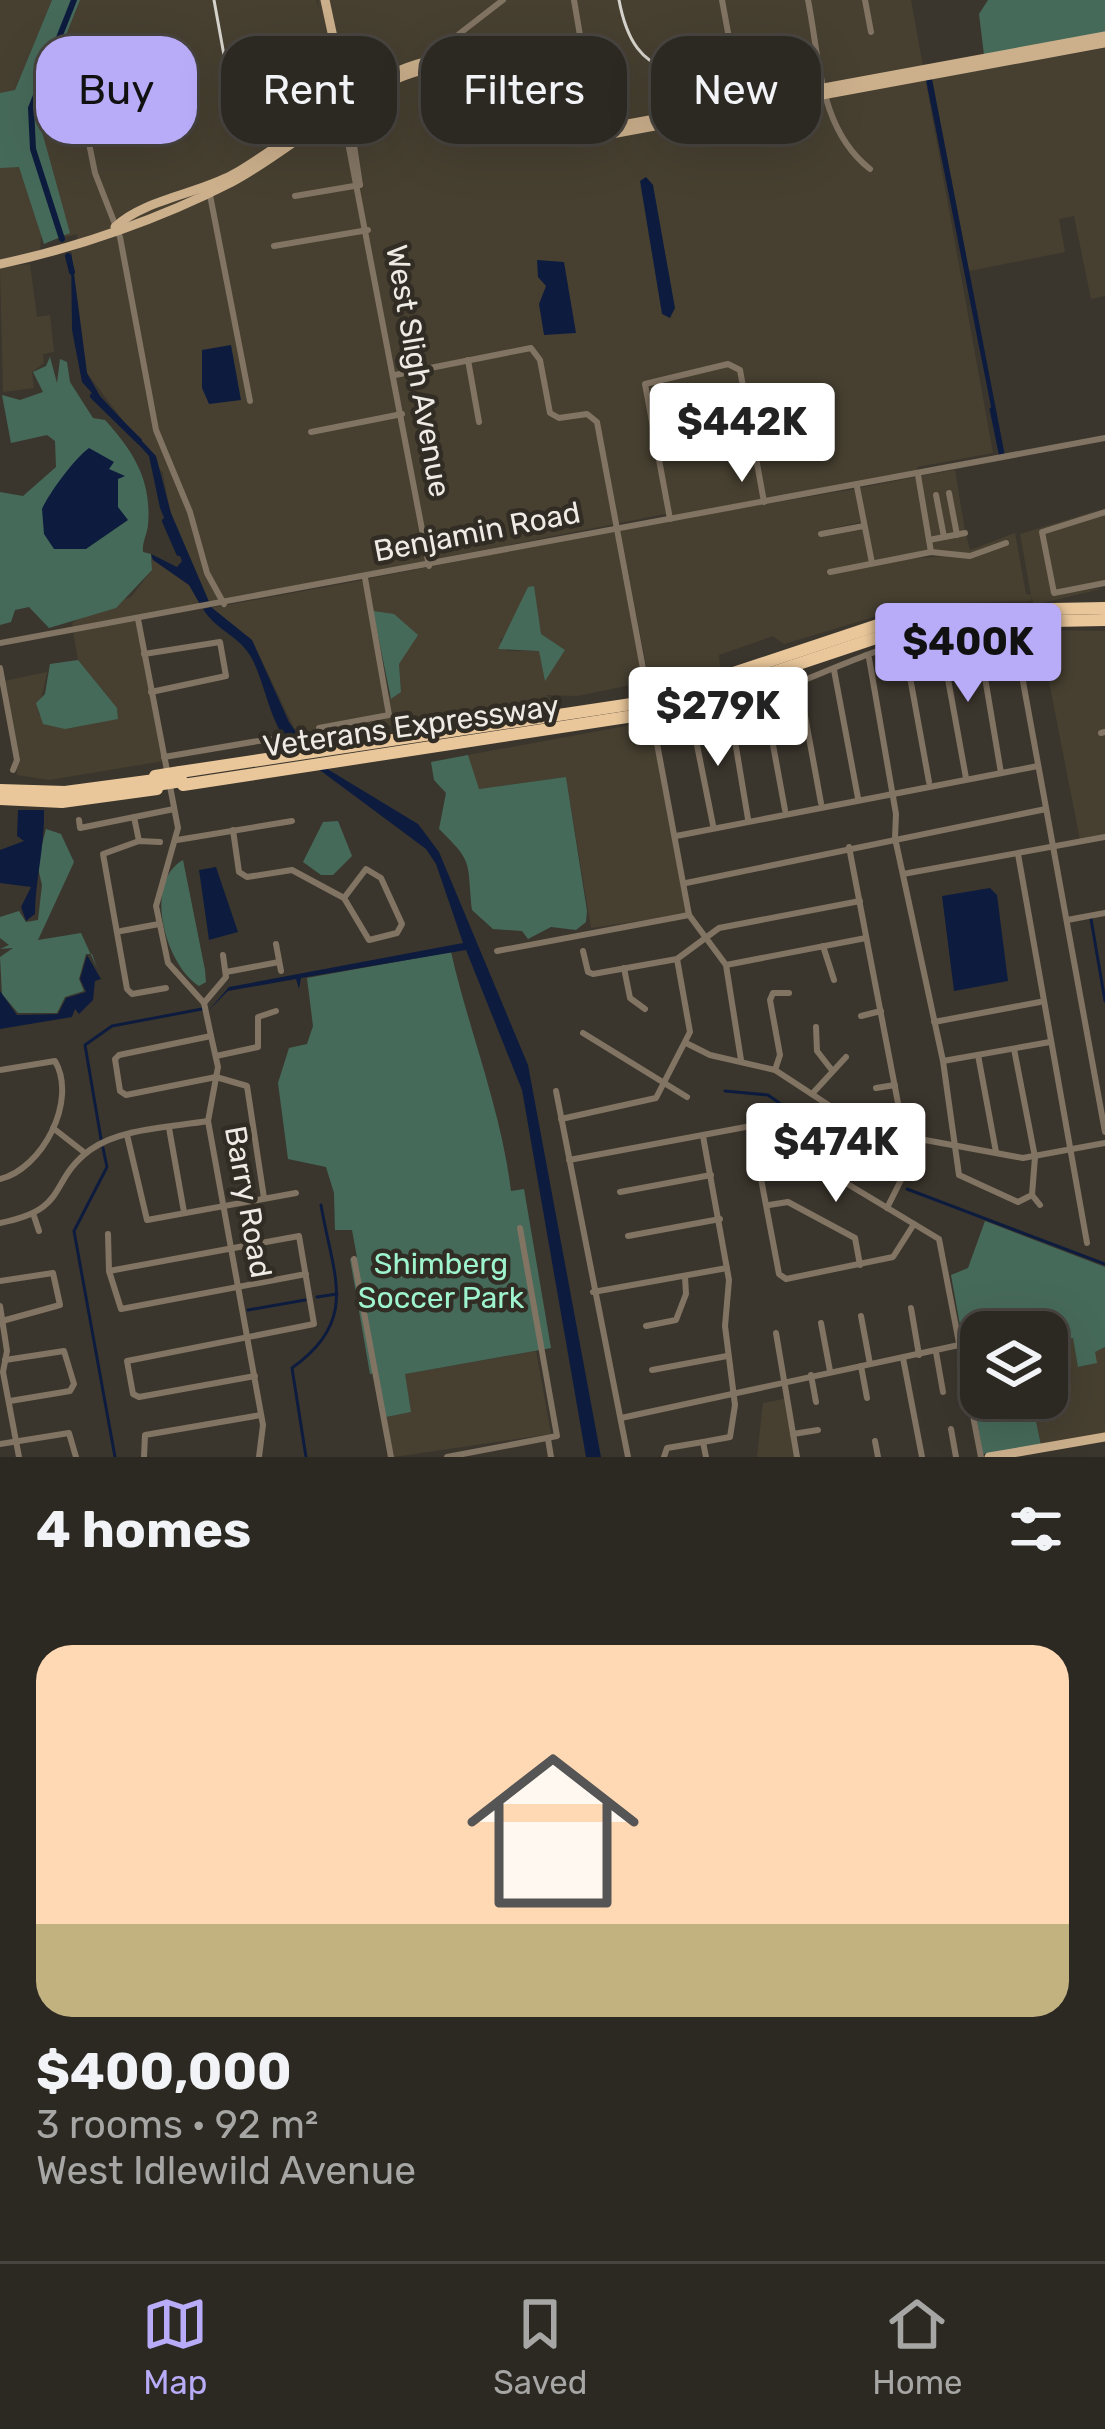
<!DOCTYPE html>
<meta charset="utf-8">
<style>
:root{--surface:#2c2822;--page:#38342f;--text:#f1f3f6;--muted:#a6a6a5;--line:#484440;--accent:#b8abf7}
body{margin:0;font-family:Rubik,sans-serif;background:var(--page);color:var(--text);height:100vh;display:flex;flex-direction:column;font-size:45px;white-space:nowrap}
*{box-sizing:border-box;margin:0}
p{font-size:39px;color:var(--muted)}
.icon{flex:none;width:66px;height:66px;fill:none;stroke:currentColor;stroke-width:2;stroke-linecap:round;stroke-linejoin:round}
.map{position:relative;height:1457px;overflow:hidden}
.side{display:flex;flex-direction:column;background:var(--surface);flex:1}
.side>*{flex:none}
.banner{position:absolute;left:36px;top:36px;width:1035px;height:108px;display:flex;gap:24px}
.fabs{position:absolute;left:960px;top:1311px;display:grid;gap:24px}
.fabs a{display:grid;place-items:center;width:108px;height:108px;border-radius:24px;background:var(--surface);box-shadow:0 12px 48px #0002,0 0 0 3px var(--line);font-size:60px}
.price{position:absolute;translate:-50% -102px;padding:0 27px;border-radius:12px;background:#fff;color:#222;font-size:39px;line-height:78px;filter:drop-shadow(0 3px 6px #0008)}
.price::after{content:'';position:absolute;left:50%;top:72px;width:36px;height:27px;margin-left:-18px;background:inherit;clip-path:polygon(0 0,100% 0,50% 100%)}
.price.active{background:var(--accent);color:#111}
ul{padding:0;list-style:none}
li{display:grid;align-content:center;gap:24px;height:636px;padding:0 36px}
li span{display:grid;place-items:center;height:372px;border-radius:36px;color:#555}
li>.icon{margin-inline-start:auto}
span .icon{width:216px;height:216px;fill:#fffc;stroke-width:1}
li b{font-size:51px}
h2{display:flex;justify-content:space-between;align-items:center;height:144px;padding:0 36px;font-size:51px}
.pill{padding:0 42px;border-radius:36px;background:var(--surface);box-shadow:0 12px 48px #0002,0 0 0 3px var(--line);font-size:42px;line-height:108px}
.pill.active{background:var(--accent);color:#111}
.tab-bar{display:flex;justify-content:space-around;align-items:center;height:168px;border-top:3px solid var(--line);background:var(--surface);font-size:33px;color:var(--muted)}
.tab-bar a{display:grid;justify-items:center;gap:6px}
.tab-bar .active{color:var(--accent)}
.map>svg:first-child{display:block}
</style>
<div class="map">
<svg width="1105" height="1457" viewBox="0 0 1105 1457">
<rect width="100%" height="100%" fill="#3b362d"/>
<g fill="#474031" fill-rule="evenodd">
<polygon points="0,0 52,0 15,90 0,98"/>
<polygon points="80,0 316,0 319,9 318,0 911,0 993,453 917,467 918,473 672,517 670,513 210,604 170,513 163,473 87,373 71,251 79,249 77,234 66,237 50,188 36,110"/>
<polygon points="1105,48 1105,296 1091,299 1074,216 1059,219 1065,252 969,271 932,79"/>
<polygon points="0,162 24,162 42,226 40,250 0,263"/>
<polygon points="30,264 37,317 50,315 54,352 43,354 44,363 32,372 34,388 3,392 0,267"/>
<polygon points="955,470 965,531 930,538 920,476"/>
<polygon points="916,477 929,550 874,561 859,488"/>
<polygon points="855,489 862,522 819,531 820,537 863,530 870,562 970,554 932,550 931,541 966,535 970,550 1015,533 1026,594 1031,595 1020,534 1105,508 1042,531 1052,594 1105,588 1034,605 1031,596 1031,601 917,604 784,644 773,636 719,655 720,667 651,691 620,529"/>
<polygon points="1105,514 1105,582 1055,591 1044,533"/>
<path d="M616,530L647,691L625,694L642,688L641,683L577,696L546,695L555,703L299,738L252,640L211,608L364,580L387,714L318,730L384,720L391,712L388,694L392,699L401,692L399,664L373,611L368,579ZM528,587L541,634L565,650L545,679L539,651H508L500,640L510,632Z"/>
<polygon points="152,559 189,585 201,606 73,628 72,623 87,613 131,597 152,570"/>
<polygon points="136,621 163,761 49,780 17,775 4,681 47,672 38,714 76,727 118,718 117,708 78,660 73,631"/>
<polygon points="1039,630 1105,631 1105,835 1080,840"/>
<polygon points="653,721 687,914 591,928 566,777 478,789 468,755"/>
<polygon points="1073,1337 1079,1367 1096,1363 1094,1352 1105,1347 1105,1433 1041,1445 1031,1398 1047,1398 1047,1343"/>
<polygon points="536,1351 551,1434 394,1457 386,1417 411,1412 404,1374"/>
<polygon points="784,1399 796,1457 757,1457 763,1403"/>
</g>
<g fill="#466a5a">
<polygon points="52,0 80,0 36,110 70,233 44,244 19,167 0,168 0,93 15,90"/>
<polygon points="988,0 1105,0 1105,32 984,55 979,14"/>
<path d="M50,357L57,383L60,359L67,362L70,382L93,418L105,420C133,451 152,480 148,525C147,535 142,542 143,552L151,554L152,570L116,608L49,628L29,607L15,610L11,622L0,625V492L23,496L56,467L55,441L47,435L11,443L2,395L20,400L43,392L33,372L46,366Z"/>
<polygon points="534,586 541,634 565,650 545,681 539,651 498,649 528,587"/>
<polygon points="373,611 394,614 418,635 399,664 401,692 391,699"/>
<polygon points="78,660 117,708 118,719 65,729 43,724 36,703 45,694 50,664"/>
<path d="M468,755L479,789L566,777L587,911L586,922L576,930L551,927L528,939L522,931L493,929L472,910C467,861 474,863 439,829L446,793L434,780L431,762Z"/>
<polygon points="338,821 352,856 333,875 321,875 303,862 323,822"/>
<polygon points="46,829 61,834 74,862 38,940 81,933 97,968 92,954 86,954 79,979 84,991 65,997 57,1013 18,1013 2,994 0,957 13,948 0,949 9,945 0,938 0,917 19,911 26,922 38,920 42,885 37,864"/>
<path d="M183,860L205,970L206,982L199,986C166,966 142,883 183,860Z"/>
<path d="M451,952C469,1031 501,1109 511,1191L524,1189L551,1348L405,1374L411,1412L386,1417L377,1373L370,1374L350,1259L357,1257L352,1230H335L334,1193L326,1167L288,1159L278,1083L289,1048L307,1044L313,1026L307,978Z"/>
<polygon points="985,1221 1105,1267 1105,1347 1095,1352 1097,1363 1078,1367 1073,1338 1048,1342 1052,1362 1047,1363 1047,1332 981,1332 981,1398 1031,1398 1041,1445 983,1454 951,1275 968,1268"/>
</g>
<g fill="#0d1c3e">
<polygon points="932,79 1005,456 1001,457 926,80"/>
<polygon points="646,177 653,185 675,308 670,318 662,314 640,181"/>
<polygon points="71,251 87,373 100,396 156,456 171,513 210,604 201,606 189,585 153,560 151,554 177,567 182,561 160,508 149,456 82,382 72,330"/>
<polygon points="537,260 564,262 576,333 544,335 539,304 546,286 538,277"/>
<polygon points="231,345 241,400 209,404 202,388 202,350"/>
<path d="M89,448L114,462L109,469L125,476L118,479V507L128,520L86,549H54L44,534L42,509C49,493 75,458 89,448Z"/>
<path d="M211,607L252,640L289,722L309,751L299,753C269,730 268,688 251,657C239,636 216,630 203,609Z"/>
<polygon points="324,767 418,824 439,852 528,1065 601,1457 586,1457 522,1090 466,950 301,978 299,989 296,979 228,991 208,1011 229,987 463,943 436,864 426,849 317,768"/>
<path d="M18,810H44C45,846 35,881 35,914L26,921L21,907L31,887L0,883V850L24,841L17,836Z"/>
<polygon points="216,867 238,932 209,940 199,870"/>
<polygon points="990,888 997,895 1008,981 954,991 942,896"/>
<polygon points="87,955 101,979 95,981 93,1000 79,1014 75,1009 72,1017 0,1029 0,991 17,1015 58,1014 66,998 86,992 80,979"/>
</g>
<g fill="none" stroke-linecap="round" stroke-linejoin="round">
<g stroke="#0d1c3e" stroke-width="3">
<polyline points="991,409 1001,458"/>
<polyline points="1091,919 1105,1001"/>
<polyline points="725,1091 768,1095 889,1180"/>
<polyline points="101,1139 85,1045 112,1026 202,1009"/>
<polyline points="103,1148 107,1167 74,1231 115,1457"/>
<polyline points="907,1189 1105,1264"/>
<polyline points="317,1297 337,1294"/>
<polyline points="248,1310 305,1300"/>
<path d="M306,1457L292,1368C360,1320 333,1276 321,1205"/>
</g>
<g stroke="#0d1c3e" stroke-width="6">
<polyline points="62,239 33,149 31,108 74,0"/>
<polyline points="68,256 72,272"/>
<polyline points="93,396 139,441"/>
<polyline points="165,521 179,553"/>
</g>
<g stroke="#827463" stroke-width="6">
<polyline points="574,0 593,112 591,126"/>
<polyline points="722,0 741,103"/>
<path d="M808,0C820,60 819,129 870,169"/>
<polyline points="865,0 871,32"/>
<polyline points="81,59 78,89 95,173 120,237 156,430 190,512 207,573 224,604"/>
<polyline points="454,59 459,34 503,0"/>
<polyline points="348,106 360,185"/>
<polyline points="342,111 429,566"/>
<polyline points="210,195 250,401"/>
<polyline points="295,196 360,185"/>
<polyline points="274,246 368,230"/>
<polyline points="468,360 479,422"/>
<polyline points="395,375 531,348 540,360 550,413 559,418 587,414 597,422 689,915 726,965 741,1060"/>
<polyline points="311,432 402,414"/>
<polyline points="918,475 931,552"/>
<polyline points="857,487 872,563"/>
<polyline points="949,493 957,535"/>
<polyline points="936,495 944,537"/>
<polyline points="1105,512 1042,532 1054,593 1105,583"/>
<polyline points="670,519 645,384 728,364 740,370 764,502"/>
<polyline points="821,534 864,526"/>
<polyline points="929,540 965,533"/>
<polyline points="830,572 931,552 970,556 1006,543"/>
<polyline points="138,619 178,828 156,906 168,963 204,1003 211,1036 218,1067 208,1121 263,1425 259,1457"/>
<polyline points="977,630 1001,773"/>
<polyline points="940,635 966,778"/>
<polyline points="0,643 1105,438"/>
<polyline points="904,644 929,782"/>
<polyline points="144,654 220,642 226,676 151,692"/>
<polyline points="869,658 896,814 895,838 943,1061 959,1175 1018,1202 1032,1195 1035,1157 1014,1049"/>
<polyline points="0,668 17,760 13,770"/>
<polyline points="834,670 858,798"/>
<polyline points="799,683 821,803"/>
<polyline points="764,696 785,810"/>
<path d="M750,700C831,675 926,615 1014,632L1105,1132"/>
<polyline points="730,711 748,819"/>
<polyline points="319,728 389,715 365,578"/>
<polyline points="1101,733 1105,732"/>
<polyline points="695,735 713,825"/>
<polyline points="659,740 732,727"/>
<polyline points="164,757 270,739"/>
<polyline points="134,817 139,841"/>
<polyline points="79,820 80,828 174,809"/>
<polyline points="233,830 239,872 247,877 292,870 344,898"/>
<polyline points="676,836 1038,766"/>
<polyline points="177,840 292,821"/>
<polyline points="160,842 139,841 103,854 127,989 132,994 166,988"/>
<polyline points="849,847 907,1150 905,1172 887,1208"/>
<polyline points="1018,854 1087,1243"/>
<polygon points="366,869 381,878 402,924 397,933 369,940 344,898"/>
<polyline points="903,874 1105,837"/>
<polyline points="686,883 1046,809"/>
<polyline points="1067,920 1105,913"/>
<polyline points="121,931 159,924"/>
<polyline points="276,944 281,971"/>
<polyline points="823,946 834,980"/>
<polyline points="497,951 689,915"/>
<polyline points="583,951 588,972 593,974 677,959 719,928 860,901"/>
<polyline points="726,965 866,938"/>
<polyline points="624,968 630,998 645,1009"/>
<polyline points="226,972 279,962"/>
<polyline points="204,1003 226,977 223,955"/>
<polyline points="861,1016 881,1011"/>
<polyline points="934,1022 1040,1002"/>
<polyline points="816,1027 817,1051 831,1069"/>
<polyline points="583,1033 687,1097"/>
<polyline points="211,1036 119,1055 115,1059 120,1091 126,1095 216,1077 247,1086 264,1198"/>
<polyline points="688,1044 710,1055 775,1070 885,1142 925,1140 1023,1158 1105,1143"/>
<polyline points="978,1055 996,1152"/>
<polyline points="216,1056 258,1047 258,1017 276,1011"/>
<polyline points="943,1061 1050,1042"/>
<path d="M0,1070L55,1061C78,1101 42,1169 0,1179"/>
<polyline points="775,1070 780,1055 770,1000 773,993 789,993"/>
<polyline points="876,1088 895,1085"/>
<polyline points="556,1091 628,1457"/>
<polyline points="812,1094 846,1057"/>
<polyline points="561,1119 656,1098 690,1032 677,959"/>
<polyline points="751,1126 779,1274 786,1279 893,1257 914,1224"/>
<polyline points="53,1128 85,1153"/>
<polyline points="169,1128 184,1212"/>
<polyline points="127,1135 147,1220 296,1193"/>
<polyline points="569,1160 751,1126 939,1239 981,1457"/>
<polyline points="620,1192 711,1175"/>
<polyline points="1032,1195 1040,1205"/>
<polyline points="769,1205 788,1202 855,1238 860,1265"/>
<polyline points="34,1216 39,1231"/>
<path d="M0,1223C71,1209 47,1182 90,1150C120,1128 173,1127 208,1121"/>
<polyline points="108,1234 109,1271 121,1309 306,1274"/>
<polyline points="628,1236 720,1219"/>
<polyline points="354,1259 391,1457"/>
<polyline points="109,1271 299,1236 314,1324 127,1361 133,1394 139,1397 255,1376"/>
<polyline points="0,1281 53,1273 60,1305 2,1321"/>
<polyline points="593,1292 727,1268"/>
<polyline points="0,1306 7,1351 3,1372 19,1457"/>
<polyline points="911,1308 919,1355"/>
<polyline points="861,1316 870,1364"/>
<polyline points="821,1323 830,1371"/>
<polyline points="646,1326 676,1320 686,1294 685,1277"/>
<polyline points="776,1333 797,1457"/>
<polyline points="936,1352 943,1392"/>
<polyline points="903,1358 922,1457"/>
<polyline points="5,1360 64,1351 74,1384 70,1391 10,1401"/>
<polyline points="861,1366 867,1398"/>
<polyline points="652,1370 727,1356"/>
<polyline points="811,1375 816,1402"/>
<polyline points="621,1418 959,1345"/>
<polyline points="951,1429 956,1457"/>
<polyline points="793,1434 818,1430"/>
<polyline points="548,1439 551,1457"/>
<polyline points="875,1441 878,1457"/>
<polyline points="703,1442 730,1437 735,1405 725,1326 729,1280 703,1136"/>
<polyline points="0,1444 69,1433 76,1457"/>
<polyline points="144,1457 145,1435 261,1415"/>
<polyline points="447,1457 557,1436 520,1228"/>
<polyline points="664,1457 667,1448 703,1442 706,1457"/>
</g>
<g stroke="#ccb08c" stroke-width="9">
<polyline points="325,0 347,102"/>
<path d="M115,227C143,200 197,194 232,175C290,144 391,49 458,60C514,69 548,122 606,128L1105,36"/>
<path d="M0,264C77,248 162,218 232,182C294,150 380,65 449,67C506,68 544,129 606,135L1105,43"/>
<polyline points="989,1457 1105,1437"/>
</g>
<g stroke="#e9c79b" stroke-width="12">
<polyline points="664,696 899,618 960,611 1105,608"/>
<polyline points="667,708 897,631 958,623 1105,620"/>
<polyline points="180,772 638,703"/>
<polyline points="183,785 640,715"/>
<polyline points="0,790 65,792 155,780"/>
<polyline points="0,799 62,802 157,789"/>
</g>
<g stroke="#d6d3cc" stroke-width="3">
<polyline points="214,0 235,116"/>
<path d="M619,0C638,102 706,68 781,54"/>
</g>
<g stroke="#e9c79b" stroke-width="12">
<polyline points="640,711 666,704"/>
<polyline points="155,776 180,772"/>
<polyline points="156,785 182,781"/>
</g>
</g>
<g text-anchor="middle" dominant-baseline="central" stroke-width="9" stroke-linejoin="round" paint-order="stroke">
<g font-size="30" fill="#eeebe5" stroke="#312c24">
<text transform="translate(418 371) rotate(80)">West Sligh Avenue</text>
<text transform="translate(477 532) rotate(-11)">Benjamin Road</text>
<text transform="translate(411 726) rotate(-8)">Veterans Expressway</text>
<text transform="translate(248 1202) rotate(80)">Barry Road</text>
</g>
<g font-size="30" fill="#9ef4ce" stroke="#312c24">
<text x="441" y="1264">Shimberg<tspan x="441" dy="34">Soccer Park</tspan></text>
</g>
</g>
</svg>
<div class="fabs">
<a><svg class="icon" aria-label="layers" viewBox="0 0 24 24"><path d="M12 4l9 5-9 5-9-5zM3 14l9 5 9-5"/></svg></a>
</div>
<b class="price" style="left:742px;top:485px">$442K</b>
<b class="price active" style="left:968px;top:705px">$400K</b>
<b class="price" style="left:718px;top:769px">$279K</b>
<b class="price" style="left:836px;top:1205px">$474K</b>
<div class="banner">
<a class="pill active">Buy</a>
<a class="pill">Rent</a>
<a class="pill">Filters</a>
<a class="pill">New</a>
</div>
</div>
<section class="side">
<h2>4 homes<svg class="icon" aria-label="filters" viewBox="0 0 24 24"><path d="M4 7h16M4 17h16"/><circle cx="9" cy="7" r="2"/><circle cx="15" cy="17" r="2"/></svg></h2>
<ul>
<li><span style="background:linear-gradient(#ffd9b3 75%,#c2b280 0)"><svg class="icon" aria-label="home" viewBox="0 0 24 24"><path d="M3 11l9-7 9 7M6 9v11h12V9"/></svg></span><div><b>$400,000</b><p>3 rooms · 92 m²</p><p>West Idlewild Avenue</p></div></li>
</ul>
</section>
<nav class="tab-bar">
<a class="active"><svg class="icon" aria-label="map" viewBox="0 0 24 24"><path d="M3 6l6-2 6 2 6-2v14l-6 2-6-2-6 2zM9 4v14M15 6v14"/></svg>Map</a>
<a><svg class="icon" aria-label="saved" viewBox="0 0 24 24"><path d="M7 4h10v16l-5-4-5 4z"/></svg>Saved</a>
<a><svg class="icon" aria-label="home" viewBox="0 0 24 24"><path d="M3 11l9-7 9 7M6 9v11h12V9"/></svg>Home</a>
</nav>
